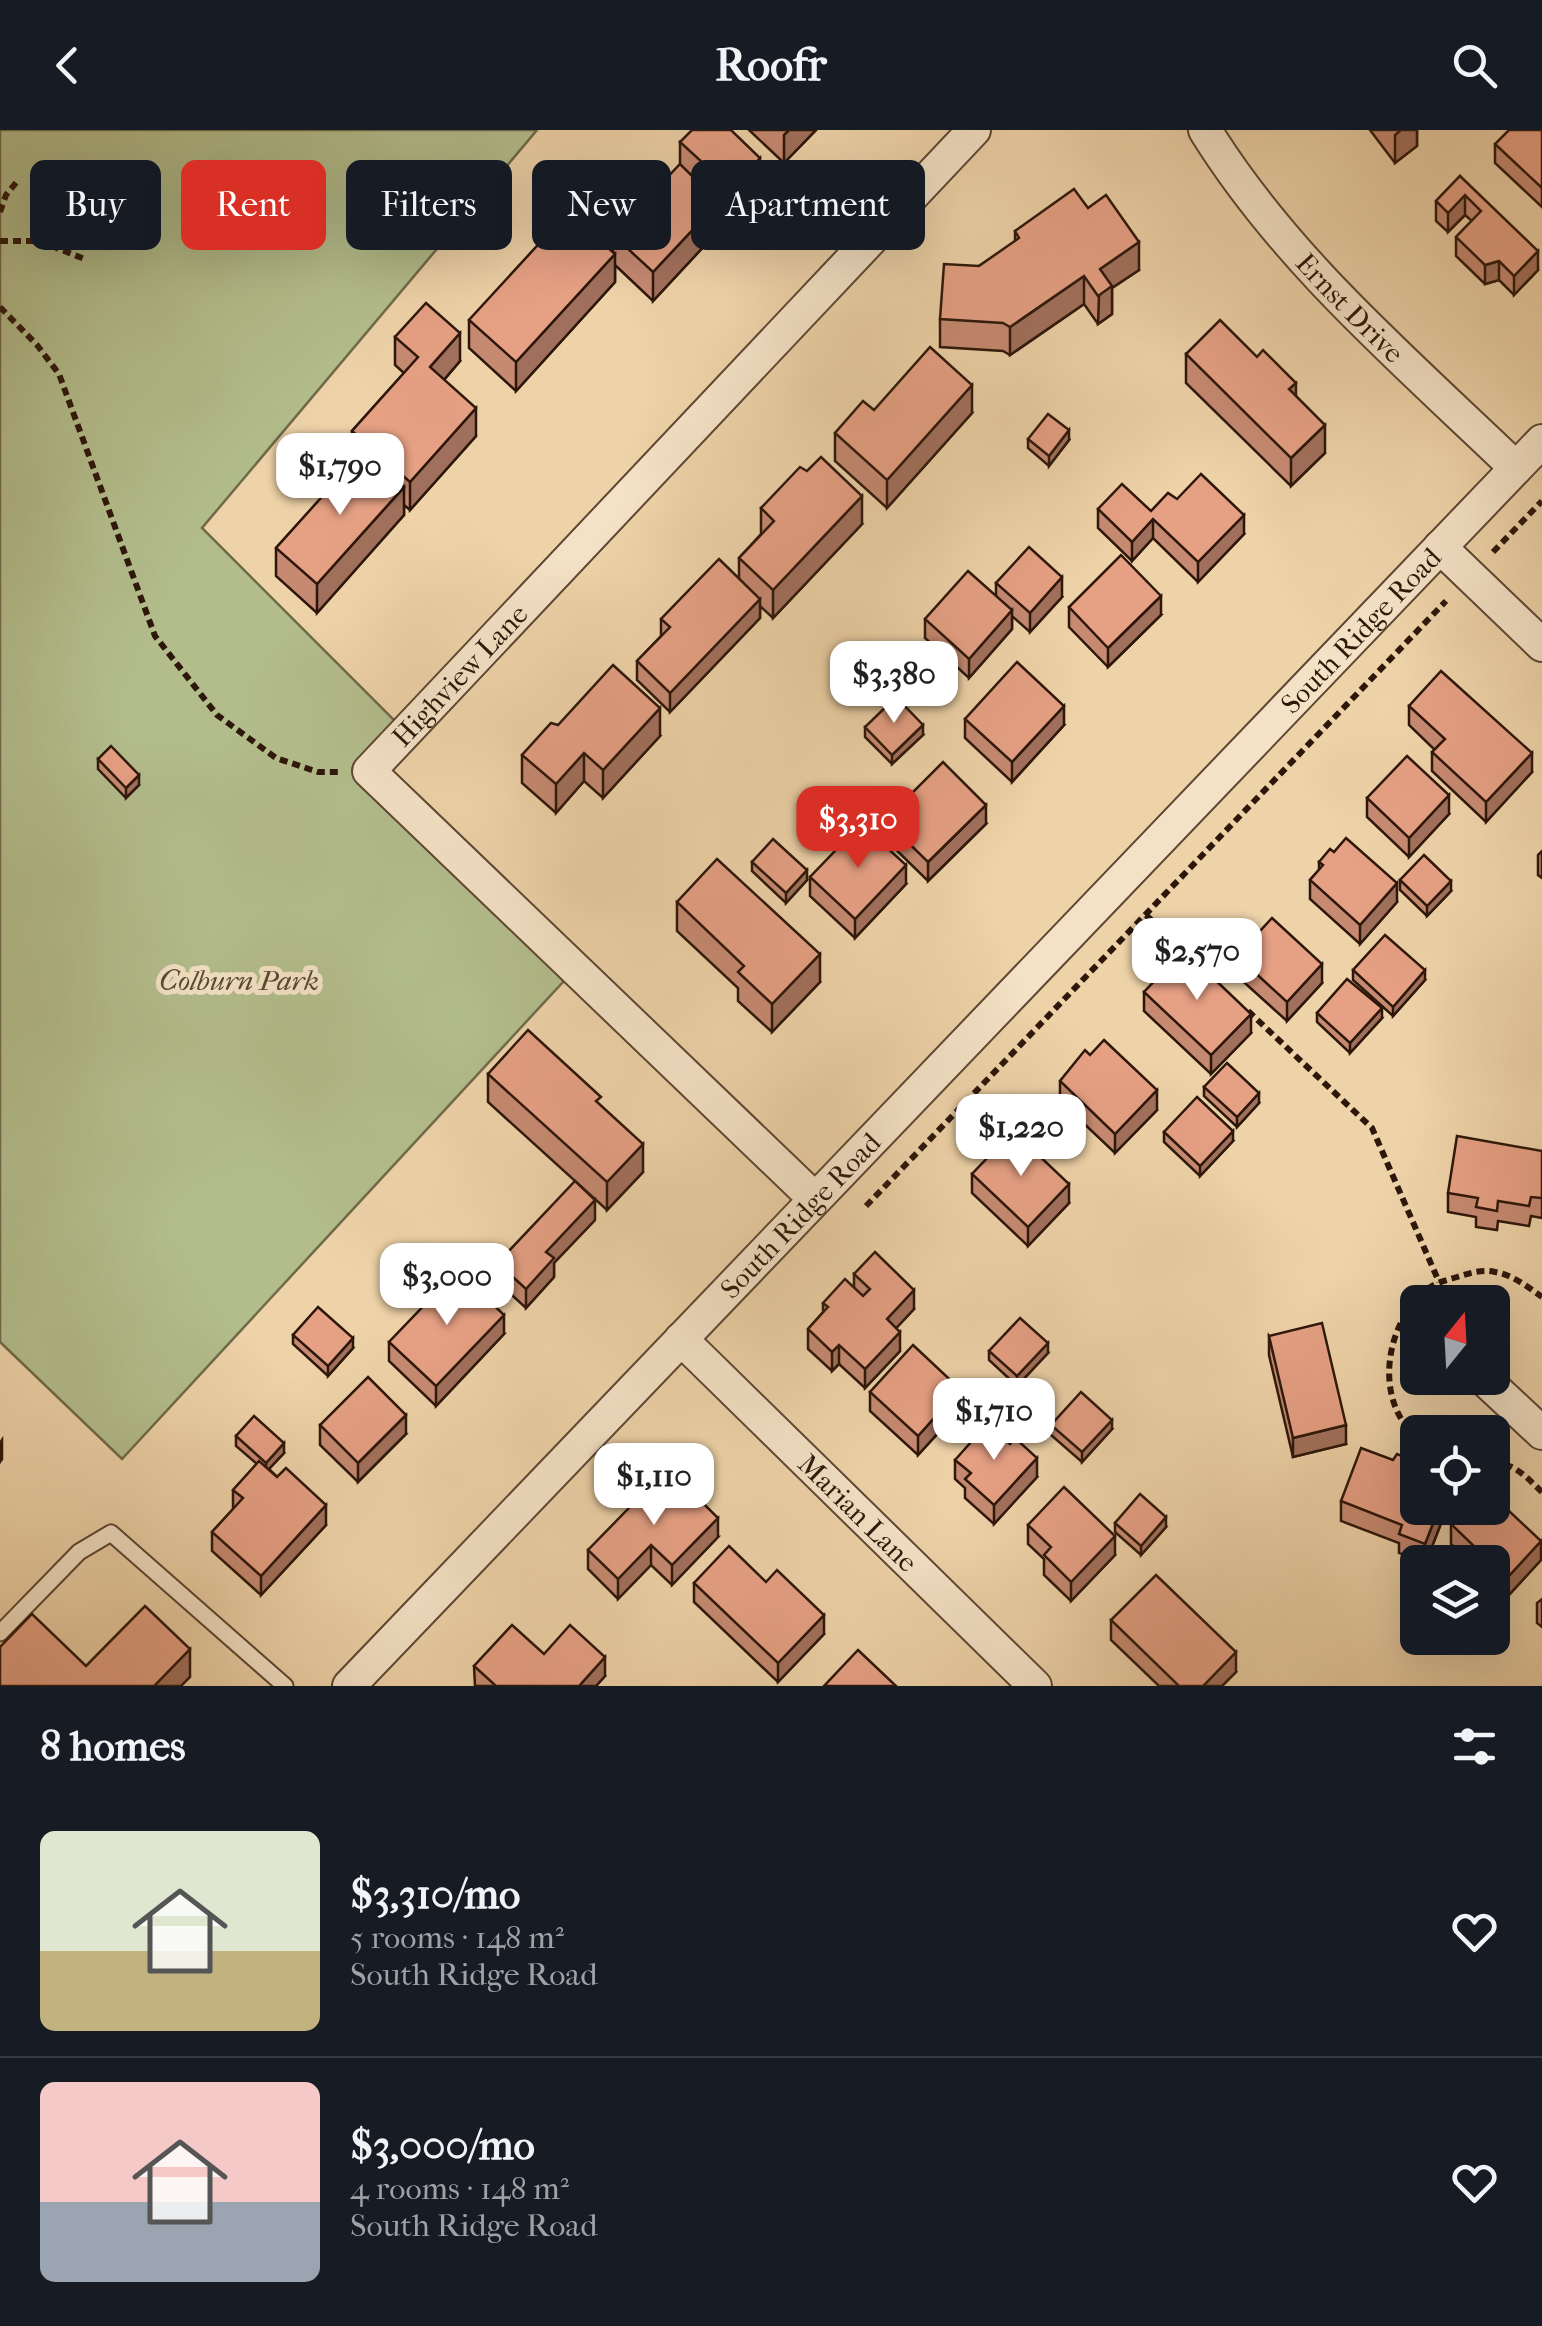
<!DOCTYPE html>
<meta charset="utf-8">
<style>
:root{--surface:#171b24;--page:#20242c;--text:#f1f3f6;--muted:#9ea1a6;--line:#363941;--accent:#d93025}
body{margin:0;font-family:"IM FELL French Canon",serif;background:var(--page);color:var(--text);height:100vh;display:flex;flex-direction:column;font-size:38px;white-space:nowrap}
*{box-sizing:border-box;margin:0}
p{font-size:32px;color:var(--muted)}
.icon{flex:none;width:55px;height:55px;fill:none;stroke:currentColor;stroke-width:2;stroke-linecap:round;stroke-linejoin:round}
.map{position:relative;height:1556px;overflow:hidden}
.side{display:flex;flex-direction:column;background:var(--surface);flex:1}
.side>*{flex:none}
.top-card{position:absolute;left:30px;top:30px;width:1000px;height:90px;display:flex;gap:20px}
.needle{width:65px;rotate:18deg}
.buttons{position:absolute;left:1400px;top:1155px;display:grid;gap:20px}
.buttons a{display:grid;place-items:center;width:110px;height:110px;border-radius:15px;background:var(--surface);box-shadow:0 10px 40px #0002;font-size:50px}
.price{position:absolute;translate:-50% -85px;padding:0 22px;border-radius:20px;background:#fff;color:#222;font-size:32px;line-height:65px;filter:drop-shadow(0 2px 5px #0008)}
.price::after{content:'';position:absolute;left:50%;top:60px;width:30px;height:22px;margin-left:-15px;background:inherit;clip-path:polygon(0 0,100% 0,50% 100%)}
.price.selected{background:var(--accent);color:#fff}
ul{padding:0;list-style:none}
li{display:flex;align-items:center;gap:30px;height:250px;padding:0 40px}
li+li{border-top:2px solid var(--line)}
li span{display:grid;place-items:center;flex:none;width:280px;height:200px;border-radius:15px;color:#555}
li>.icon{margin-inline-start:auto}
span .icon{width:120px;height:120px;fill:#fffc;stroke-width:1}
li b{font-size:42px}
h2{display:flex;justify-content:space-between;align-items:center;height:120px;padding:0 40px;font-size:42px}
.tag{padding:0 35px;border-radius:15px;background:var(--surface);box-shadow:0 10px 40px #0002;font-size:35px;line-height:90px}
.tag.selected{background:var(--accent);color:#fff}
header{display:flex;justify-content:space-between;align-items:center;height:130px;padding:0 40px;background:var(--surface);font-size:45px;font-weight:800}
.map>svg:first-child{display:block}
</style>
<header><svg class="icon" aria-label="back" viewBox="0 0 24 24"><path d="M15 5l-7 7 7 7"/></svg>Roofr<svg class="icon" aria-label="search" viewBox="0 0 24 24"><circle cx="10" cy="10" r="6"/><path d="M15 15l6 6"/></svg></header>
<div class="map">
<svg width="1542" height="1556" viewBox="0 0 1542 1556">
<rect width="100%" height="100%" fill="#eed2a8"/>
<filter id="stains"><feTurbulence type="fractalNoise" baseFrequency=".002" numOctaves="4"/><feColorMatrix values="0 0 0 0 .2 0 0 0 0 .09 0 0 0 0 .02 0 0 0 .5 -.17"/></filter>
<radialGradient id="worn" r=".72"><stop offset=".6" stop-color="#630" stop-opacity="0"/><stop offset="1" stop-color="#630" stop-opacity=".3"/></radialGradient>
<polygon fill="#b3bd8c" stroke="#706a4b" stroke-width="2.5" points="0,0 537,0 202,398 406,602 370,641 575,839 122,1329 0,1212"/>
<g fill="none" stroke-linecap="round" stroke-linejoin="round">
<defs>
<polyline id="lane" points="0,1503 79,1422 111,1403 285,1556"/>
<g id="street">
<path id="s1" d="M1205,0C1286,131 1406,232 1516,338"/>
<polyline points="1440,417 1542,515"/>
<path id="s2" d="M815,1069L369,641L974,0"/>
<path id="s3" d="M681,1209L1035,1556"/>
<polyline points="1483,1248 1542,1303"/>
<path id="s4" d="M349,1556L1542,311"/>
</g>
</defs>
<use href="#lane" stroke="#5d4632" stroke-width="19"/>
<use href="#street" stroke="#5d4632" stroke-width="36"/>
<g stroke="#2d170a" stroke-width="6" stroke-dasharray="8 5" stroke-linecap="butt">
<polyline points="0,82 6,65 19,49"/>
<polyline points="0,111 39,111 87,130"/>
<polyline points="0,177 37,215 59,244 155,506 217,585 276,628 318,642 338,642"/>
<polyline points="1493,422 1542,371"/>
<polyline points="1146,785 1188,825"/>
<polyline points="1248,881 1372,998 1439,1152"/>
<polyline points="866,1076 1446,471"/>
<path d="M1418,1308C1372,1271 1385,1191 1429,1158C1437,1152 1448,1150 1457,1147C1470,1143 1482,1139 1495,1142C1513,1145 1528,1157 1542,1167"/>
<path d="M1492,1332C1515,1333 1527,1348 1542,1362"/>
</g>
<use href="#lane" stroke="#f4e2c6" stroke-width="15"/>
<use href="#street" stroke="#f4e2c6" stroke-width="32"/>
</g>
<g fill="#c68a72" stroke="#2d170a" stroke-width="2.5">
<polygon points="749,0 816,0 784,33"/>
<polygon points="1370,0 1417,0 1417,16 1395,33"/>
<polygon points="1542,0 1542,77 1495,33 1495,14"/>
<polygon points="680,12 760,56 653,171 615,135 615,152 516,261 469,218 469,190 613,123 613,105 680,35"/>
<polygon points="1460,46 1538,140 1514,165 1499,150 1485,154 1456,126 1456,107 1472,91 1465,85 1448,102 1436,91 1436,71"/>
<polygon points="1088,78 1139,140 1112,158 1112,184 1098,194 1084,174 1010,225 1003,221 940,217 940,189 979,136 1015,112 1015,101"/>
<polygon points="395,207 460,231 444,250 476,306 410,380 404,375 404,385 317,483 276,446 276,418 355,331 352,329 352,301 404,243 395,235"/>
<polygon points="1186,224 1296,266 1325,323 1291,356 1186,253"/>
<polygon points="874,280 972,283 887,378 835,331 835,303"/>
<polygon points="1028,309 1069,310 1049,336 1028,318"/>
<polygon points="761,378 862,394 773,488 760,476 760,488 670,582 637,550 637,531 661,506 661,489 739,449 739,428 761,404"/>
<polygon points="1098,379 1244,404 1198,452 1153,408 1132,431 1098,398"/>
<polygon points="996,453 1062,467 1030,502 1012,486 1012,499 969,548 925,508 925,489 996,466"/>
<polygon points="1069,477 1161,485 1108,537 1069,497"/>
<polygon points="1409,576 1532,642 1486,692 1432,641 1432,622 1435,620 1409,595"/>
<polygon points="965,589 1064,595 1012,652 965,608"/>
<polygon points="558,595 660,606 603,668 584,651 556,683 522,653 522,625"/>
<polygon points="865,597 923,605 892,634 865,607"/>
<polygon points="98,629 139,655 126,668 98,639"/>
<polygon points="1367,668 1449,684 1409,727 1367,687"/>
<polygon points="885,690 986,694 928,751 885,709"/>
<polygon points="1542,721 1542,748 1538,745 1538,725"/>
<polygon points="752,732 807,750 786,773 752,741"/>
<polygon points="1319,732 1397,772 1360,814 1310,769 1310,750 1319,740"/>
<polygon points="810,747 906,754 855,808 810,766"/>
<polygon points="1400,750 1451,761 1427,786 1400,760"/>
<polygon points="677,772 820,852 772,902 738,871 738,858 677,801"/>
<polygon points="1237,826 1322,853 1287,891 1237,846"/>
<polygon points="1353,840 1425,850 1393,886 1353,850"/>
<polygon points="1144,862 1251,903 1211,944 1144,881"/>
<polygon points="1317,883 1382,888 1350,923 1317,892"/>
<polygon points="1090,925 1157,980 1115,1023 1060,971 1060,951"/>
<polygon points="488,944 601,976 643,1042 607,1080 488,972"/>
<polygon points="1204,957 1259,973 1237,997 1204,966"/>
<polygon points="1164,1002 1233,1011 1200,1046 1164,1012"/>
<polygon points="1542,1021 1542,1088 1531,1086 1529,1096 1498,1091 1497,1100 1476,1097 1476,1087 1448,1082 1448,1063"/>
<polygon points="972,1044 1069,1073 1028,1116 972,1063"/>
<polygon points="595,1090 554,1133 554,1147 526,1178 503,1157 503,1138 507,1133 507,1123"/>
<polygon points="854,1144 914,1179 896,1198 900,1221 865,1258 839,1234 832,1241 808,1219 808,1199 823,1182 823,1173 854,1157"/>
<polygon points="504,1204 436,1276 389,1231 389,1212"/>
<polygon points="293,1205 353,1218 328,1246 293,1214"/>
<polygon points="1269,1206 1346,1314 1293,1327 1269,1225"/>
<polygon points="989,1221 1048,1223 1017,1256 989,1230"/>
<polygon points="870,1262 960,1279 918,1325 870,1281"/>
<polygon points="320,1295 406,1304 358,1352 320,1315"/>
<polygon points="1051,1295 1112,1299 1082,1332 1051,1305"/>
<polygon points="236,1306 284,1323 269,1339 326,1395 261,1465 212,1421 212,1402 233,1379 233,1360 257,1334 236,1316"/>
<polygon points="955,1330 1037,1347 994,1394 965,1368 965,1358 955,1349"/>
<polygon points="1341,1371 1447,1378 1426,1432 1423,1432 1399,1423 1399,1413 1341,1391"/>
<polygon points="1115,1393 1166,1397 1141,1425 1115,1402"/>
<polygon points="1451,1394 1541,1430 1507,1467 1492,1453 1492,1432 1471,1432 1451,1414"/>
<polygon points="1028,1395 1115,1425 1071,1471 1044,1445 1044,1429 1028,1414"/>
<polygon points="718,1407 672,1455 651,1435 618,1469 588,1439 588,1420"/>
<polygon points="766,1452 824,1504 778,1552 694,1472 694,1453"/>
<polygon points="1542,1469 1542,1497 1537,1493 1537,1473"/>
<polygon points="1111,1490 1236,1542 1222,1556 1159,1556 1111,1510"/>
<polygon points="544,1524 605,1546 596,1556 475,1556 474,1536"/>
</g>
<g fill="#a1705c" stroke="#2d170a" stroke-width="2.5">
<polygon points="789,0 816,0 784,33 784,5"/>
<polygon points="1401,0 1417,0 1417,16 1395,33 1395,5"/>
<polygon points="760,28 760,56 653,171 653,142"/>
<polygon points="1465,65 1465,85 1448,102 1448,83"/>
<polygon points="1139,112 1139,140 1112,158 1112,184 1098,194 1100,139"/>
<polygon points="1538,121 1538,140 1514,165 1514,146"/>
<polygon points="615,124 615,152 516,261 516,232"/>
<polygon points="1499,131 1499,150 1485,154 1485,135"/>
<polygon points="1084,146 1084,174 1010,225 1010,197"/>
<polygon points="460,203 460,231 430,266 430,237"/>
<polygon points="1296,253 1296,281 1289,259"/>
<polygon points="972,255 972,283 887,378 887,350"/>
<polygon points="476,278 476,306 410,380 410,352"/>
<polygon points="1325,295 1325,323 1291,356 1291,328"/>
<polygon points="1069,300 1069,310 1049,336 1049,326"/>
<polygon points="404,357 404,385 317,483 317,454"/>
<polygon points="862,366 862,394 773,488 773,460"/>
<polygon points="1244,385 1244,404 1198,452 1198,432"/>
<polygon points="1153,389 1153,408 1132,431 1132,412"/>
<polygon points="1062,447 1062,467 1030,502 1030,483"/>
<polygon points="1161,466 1161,485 1108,537 1108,518"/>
<polygon points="760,469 760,488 670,582 670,563"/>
<polygon points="1012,480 1012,499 969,548 969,529"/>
<polygon points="1064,576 1064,595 1012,652 1012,632"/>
<polygon points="660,578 660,606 603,668 603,640"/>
<polygon points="923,595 923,605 892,634 892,625"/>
<polygon points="584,623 584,651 556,683 556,654"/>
<polygon points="1532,623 1532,642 1486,692 1486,672"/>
<polygon points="139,645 139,655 126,668 126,658"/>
<polygon points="1449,665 1449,684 1409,727 1409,708"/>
<polygon points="986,675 986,694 928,751 928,732"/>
<polygon points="906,735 906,754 855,808 855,789"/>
<polygon points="807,740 807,750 786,773 786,763"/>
<polygon points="1451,751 1451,761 1427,786 1427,776"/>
<polygon points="1397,753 1397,772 1360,814 1360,795"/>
<polygon points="820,824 820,852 772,902 772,874"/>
<polygon points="1322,834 1322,853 1287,891 1287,872"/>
<polygon points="1425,840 1425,850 1393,886 1393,877"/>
<polygon points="1382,878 1382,888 1350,923 1350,913"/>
<polygon points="1251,884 1251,903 1211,944 1211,925"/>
<polygon points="1157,960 1157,980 1115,1023 1115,1004"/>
<polygon points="1259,963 1259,973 1237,997 1237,987"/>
<polygon points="1233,1001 1233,1011 1200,1046 1200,1036"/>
<polygon points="643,1014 643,1042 607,1080 607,1052"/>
<polygon points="1069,1054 1069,1073 1028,1116 1028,1097"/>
<polygon points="595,1070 595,1090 554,1133 554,1147 526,1178 526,1159 546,1122"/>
<polygon points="914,1160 914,1179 887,1208 887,1189"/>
<polygon points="504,1185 504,1204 436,1276 436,1256"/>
<polygon points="900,1202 900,1221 865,1258 865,1239"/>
<polygon points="353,1208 353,1218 328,1246 328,1236"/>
<polygon points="1048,1213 1048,1223 1017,1256 1017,1246"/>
<polygon points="839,1215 839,1234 832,1241 832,1222"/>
<polygon points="960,1259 960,1279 918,1325 918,1306"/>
<polygon points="406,1285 406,1304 358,1352 358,1333"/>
<polygon points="1112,1290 1112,1299 1082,1332 1082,1322"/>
<polygon points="1346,1295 1346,1314 1293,1327 1293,1308"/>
<polygon points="2,1310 2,1329 0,1332 0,1313"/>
<polygon points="284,1313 284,1323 266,1342 266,1333"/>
<polygon points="1037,1328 1037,1347 994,1394 994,1375"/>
<polygon points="326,1375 326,1395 261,1465 261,1446"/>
<polygon points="1439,1378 1447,1378 1426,1432 1425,1414"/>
<polygon points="1166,1387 1166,1397 1141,1425 1141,1416"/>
<polygon points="718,1388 718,1407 672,1455 672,1435"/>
<polygon points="1115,1406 1115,1425 1071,1471 1071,1452"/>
<polygon points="1541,1411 1541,1430 1507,1467 1507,1448"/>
<polygon points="651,1415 651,1435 618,1469 618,1449"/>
<polygon points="824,1485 824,1504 778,1552 778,1533"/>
<polygon points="190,1519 190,1547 181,1556 154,1556"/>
<polygon points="1236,1522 1236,1542 1222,1556 1203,1556"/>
<polygon points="605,1527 605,1546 596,1556 579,1556"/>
</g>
<g fill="#e6a084" stroke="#2d170a" stroke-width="2.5">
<polygon points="692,0 731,0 760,28 653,142 613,105 680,34 691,45 703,33 680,12"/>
<polygon points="1509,0 1542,0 1542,58 1495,14"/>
<polygon points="1460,46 1538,121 1514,146 1499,131 1485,135 1456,107 1481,81 1465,65 1448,83 1436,71"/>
<polygon points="1074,59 1088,78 1106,65 1139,112 1100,139 1112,156 1098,166 1084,146 1010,197 1003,193 940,189 944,134 979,136 1019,108 1015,101"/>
<polygon points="568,82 615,124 516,232 469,190"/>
<polygon points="426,173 460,203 430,237 476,278 410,352 352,301 418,227 395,207"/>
<polygon points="1220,190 1257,227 1263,220 1296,253 1289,259 1325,295 1291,328 1186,224"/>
<polygon points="930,217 972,255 887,350 835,303 863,271 874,280"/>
<polygon points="1048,284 1069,300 1049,326 1028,309"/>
<polygon points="363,321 404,357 317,454 276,418"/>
<polygon points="821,327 862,366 773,460 739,428 774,391 761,378 800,337 807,341"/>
<polygon points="1201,344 1244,385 1198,432 1153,389 1132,412 1098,379 1122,354 1151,381 1168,363 1177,369"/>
<polygon points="1029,417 1062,447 1030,483 996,453"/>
<polygon points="1121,425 1161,466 1108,518 1069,477"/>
<polygon points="719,429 760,469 670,563 637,531 670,497 661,489"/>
<polygon points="968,441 1012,480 969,529 925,489"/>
<polygon points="1017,532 1064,576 1012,632 965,589"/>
<polygon points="613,535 660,578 603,640 584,623 556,654 522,625 551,593 558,595"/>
<polygon points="1441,541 1532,623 1486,672 1432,622 1445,609 1409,576"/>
<polygon points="896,567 923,595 892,625 865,597"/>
<polygon points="111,616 139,645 126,658 98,629"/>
<polygon points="1407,626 1449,665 1409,708 1367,668"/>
<polygon points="943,632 986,675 928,732 885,690"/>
<polygon points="861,694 906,735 855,789 810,747"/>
<polygon points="1346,708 1397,753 1360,795 1310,750 1323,735 1319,732 1330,719 1334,722"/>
<polygon points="773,709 807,740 786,763 752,732"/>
<polygon points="1424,725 1451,751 1427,776 1400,750"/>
<polygon points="717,729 820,824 772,874 738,842 744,836 677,772"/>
<polygon points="1272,788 1322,834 1287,872 1237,826"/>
<polygon points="1385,805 1425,840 1393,877 1353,840"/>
<polygon points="1184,820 1251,884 1211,925 1144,862"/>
<polygon points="1347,849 1382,878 1350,913 1317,883"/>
<polygon points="528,900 601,967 596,971 643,1014 607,1052 488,944"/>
<polygon points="1104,910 1157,960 1115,1004 1060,951 1085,920 1090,925"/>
<polygon points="1227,933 1259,963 1237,987 1204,957"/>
<polygon points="1197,967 1233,1001 1200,1036 1164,1002"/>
<polygon points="1013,1001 1069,1054 1028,1097 972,1044"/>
<polygon points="1457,1006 1542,1021 1542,1068 1531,1067 1529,1076 1498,1071 1497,1081 1476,1077 1478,1068 1448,1063"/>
<polygon points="575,1051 595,1070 546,1122 554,1128 526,1159 503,1138 512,1128 507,1123"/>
<polygon points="875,1122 914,1160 887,1189 900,1202 865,1239 839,1215 832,1222 808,1199 828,1177 823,1173 845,1149 863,1166 870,1159 854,1144"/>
<polygon points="458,1140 504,1185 436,1256 389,1212"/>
<polygon points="318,1177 353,1208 328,1236 293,1205"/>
<polygon points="1020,1188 1048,1213 1017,1246 989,1221"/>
<polygon points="1322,1193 1346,1295 1293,1308 1269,1206"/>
<polygon points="913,1215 960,1259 918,1306 870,1262"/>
<polygon points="368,1247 406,1285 358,1333 320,1295"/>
<polygon points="1081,1262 1112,1290 1082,1322 1051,1295"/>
<polygon points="254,1286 284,1313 266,1333 236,1306"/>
<polygon points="988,1293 1010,1314 1015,1308 1037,1328 994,1375 965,1349 971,1343 955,1330"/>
<polygon points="1361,1318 1393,1330 1397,1324 1418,1332 1418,1378 1439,1378 1425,1414 1399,1404 1402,1395 1341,1371"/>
<polygon points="259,1331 277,1347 286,1338 326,1375 261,1446 212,1402 243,1368 233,1360"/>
<polygon points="662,1344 685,1366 690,1360 718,1388 672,1435 651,1415 618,1449 588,1420"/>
<polygon points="1064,1357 1115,1406 1071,1452 1044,1425 1051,1417 1028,1395"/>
<polygon points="1140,1364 1166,1387 1141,1416 1115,1393"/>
<polygon points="1492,1365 1541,1411 1507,1448 1451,1394 1467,1378 1492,1378"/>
<polygon points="729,1416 766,1452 777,1440 824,1485 778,1533 694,1453"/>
<polygon points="1156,1445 1236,1522 1203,1556 1179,1556 1111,1490"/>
<polygon points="145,1476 190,1519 154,1556 0,1556 0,1517 32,1484 86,1536"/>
<polygon points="512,1495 544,1524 570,1495 605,1527 579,1556 496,1556 474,1536"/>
<polygon points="858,1520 896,1556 824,1556"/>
</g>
<g text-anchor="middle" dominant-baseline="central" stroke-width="10" stroke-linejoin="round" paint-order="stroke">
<g font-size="28" fill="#2d170a" stroke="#f4e2c6">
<text stroke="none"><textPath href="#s1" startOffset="230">Ernst Drive</textPath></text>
<text stroke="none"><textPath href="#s4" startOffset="1462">South Ridge Road</textPath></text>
<text stroke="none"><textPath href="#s2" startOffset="750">Highview Lane</textPath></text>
<text stroke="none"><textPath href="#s4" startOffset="652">South Ridge Road</textPath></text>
<text stroke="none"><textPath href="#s3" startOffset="248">Marian Lane</textPath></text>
</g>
<g font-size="28" font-style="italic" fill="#554931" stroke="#f4e2c6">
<text x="239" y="850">Colburn Park</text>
</g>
</g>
<rect width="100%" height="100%" filter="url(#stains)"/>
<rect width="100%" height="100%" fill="url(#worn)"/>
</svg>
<div class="buttons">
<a><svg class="needle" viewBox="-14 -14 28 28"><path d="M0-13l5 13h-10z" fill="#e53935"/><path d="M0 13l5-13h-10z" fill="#9ea1a6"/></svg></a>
<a><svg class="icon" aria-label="locate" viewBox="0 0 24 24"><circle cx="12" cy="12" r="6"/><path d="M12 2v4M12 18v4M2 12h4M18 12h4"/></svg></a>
<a><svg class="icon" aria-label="layers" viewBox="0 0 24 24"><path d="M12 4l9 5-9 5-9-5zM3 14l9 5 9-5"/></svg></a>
</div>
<b class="price" style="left:340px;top:388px">$1,790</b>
<b class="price" style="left:894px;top:596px">$3,380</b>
<b class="price selected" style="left:858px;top:741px">$3,310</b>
<b class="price" style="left:1197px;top:873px">$2,570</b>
<b class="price" style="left:1021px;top:1049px">$1,220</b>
<b class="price" style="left:447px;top:1198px">$3,000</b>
<b class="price" style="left:994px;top:1333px">$1,710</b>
<b class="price" style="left:654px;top:1398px">$1,110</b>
<div class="top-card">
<a class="tag">Buy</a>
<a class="tag selected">Rent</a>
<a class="tag">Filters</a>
<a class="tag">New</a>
<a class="tag">Apartment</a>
</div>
</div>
<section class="side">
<h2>8 homes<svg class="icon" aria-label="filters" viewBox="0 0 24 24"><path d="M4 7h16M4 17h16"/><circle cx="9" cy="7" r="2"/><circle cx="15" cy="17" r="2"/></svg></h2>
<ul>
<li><span style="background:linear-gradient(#dfe7d0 60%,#c2b280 0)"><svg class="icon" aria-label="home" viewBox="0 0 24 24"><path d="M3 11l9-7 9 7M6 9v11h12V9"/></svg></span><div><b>$3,310/mo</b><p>5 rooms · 148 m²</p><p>South Ridge Road</p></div><svg class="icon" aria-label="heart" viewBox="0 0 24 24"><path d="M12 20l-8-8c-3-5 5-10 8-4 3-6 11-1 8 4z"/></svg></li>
<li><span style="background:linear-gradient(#f6c9c9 60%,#9aa5b1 0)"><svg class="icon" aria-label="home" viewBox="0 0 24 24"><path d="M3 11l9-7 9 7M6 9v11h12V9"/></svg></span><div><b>$3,000/mo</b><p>4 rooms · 148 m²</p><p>South Ridge Road</p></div><svg class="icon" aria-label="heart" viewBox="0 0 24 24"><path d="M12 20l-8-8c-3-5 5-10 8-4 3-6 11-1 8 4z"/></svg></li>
</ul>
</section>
